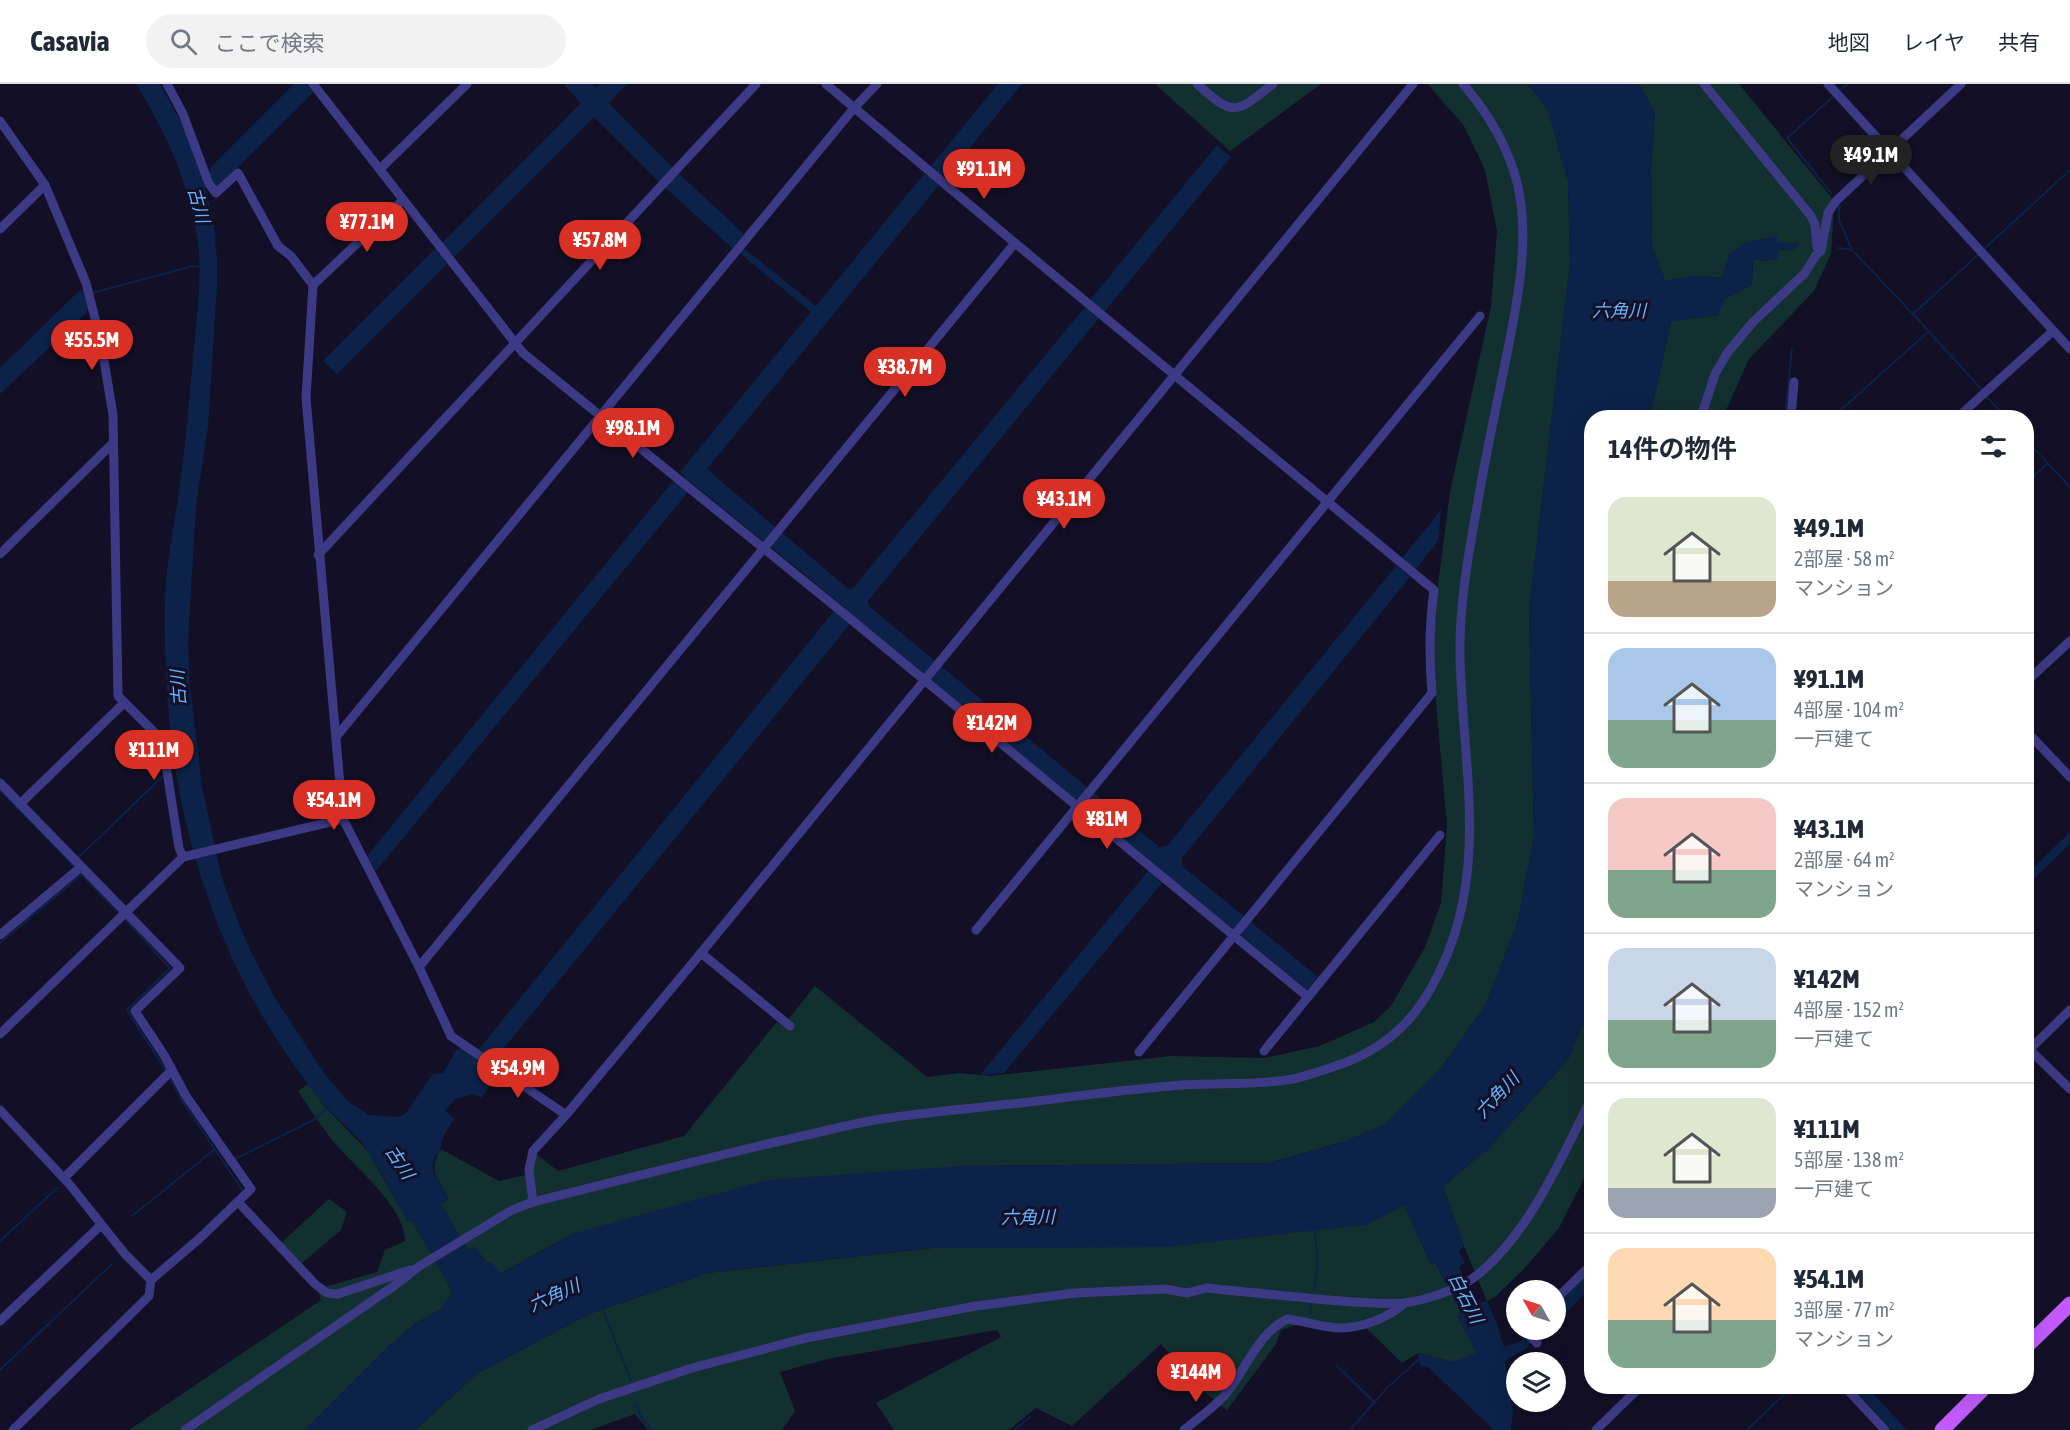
<!DOCTYPE html>
<html lang="ja">
<meta charset="utf-8">
<style>
:root{--surface:#fff;--page:#f2f2f3;--text:#1f2937;--muted:#747a83;--line:#e0e1e3;--accent:#d93025}
body{margin:0;font-family:"Asap Condensed","Noto Sans JP",sans-serif;background:var(--page);color:var(--text);height:100vh;display:flex;flex-direction:column;font-size:22px;white-space:nowrap}
*{box-sizing:border-box;margin:0}
p{font-size:20px;color:var(--muted)}
.icon{flex:none;width:33px;height:33px;fill:none;stroke:currentColor;stroke-width:2;stroke-linecap:round;stroke-linejoin:round}
.map{position:relative;flex:1;overflow:hidden}
.side{position:absolute;left:1584px;top:326px;width:450px;height:984px;display:flex;flex-direction:column;background:var(--surface);border-radius:24px;box-shadow:0 6px 24px #0002}
.side>*{flex:none}
.needle{width:39px;rotate:309deg}
.controls{position:absolute;left:1506px;top:1196px;display:grid;gap:12px}
.controls a{display:grid;place-items:center;width:60px;height:60px;border-radius:50%;background:var(--surface);box-shadow:0 6px 24px #0002;font-size:30px}
.price{position:absolute;translate:-50% -51px;padding:0 14px;border-radius:21px;background:var(--accent);color:#fff;font-size:20px;line-height:39px;filter:drop-shadow(0 2px 3px #0008)}
.price::after{content:'';position:absolute;left:50%;top:36px;width:18px;height:14px;margin-left:-9px;background:inherit;clip-path:polygon(0 0,100% 0,50% 100%)}
.price.current{background:#222;color:#fff}
ul{padding:0;list-style:none}
li{display:flex;align-items:center;gap:18px;height:150px;padding:0 24px}
li+li{border-top:2px solid var(--line)}
li span{display:grid;place-items:center;flex:none;width:168px;height:120px;border-radius:18px;color:#555}
li>.icon{margin-inline-start:auto}
span .icon{width:72px;height:72px;fill:#fffc;stroke-width:1}
li b{font-size:26px}
h2{display:flex;justify-content:space-between;align-items:center;height:72px;padding:0 24px;font-size:26px}
header{display:flex;align-items:center;gap:36px;box-sizing:border-box;height:84px;padding:0 30px;background:var(--surface);border-bottom:2px solid var(--line)}
header strong{font-size:28px}
nav{display:flex;gap:33px;margin-inline-start:auto;font-size:21px}
.search{width:420px;height:54px;background:var(--page);display:flex;align-items:center;gap:15px;box-sizing:border-box;padding:0 21px;border-radius:33px;color:var(--muted);font-size:22px}
.map>svg:first-child{display:block}
</style>
<header>
<strong>Casavia</strong>
<div class="search"><svg class="icon" aria-label="search" viewBox="0 0 24 24"><circle cx="10" cy="10" r="6"/><path d="M15 15l6 6"/></svg>ここで検索</div>
<nav><a>地図</a><a>レイヤ</a><a>共有</a></nav>
</header>
<div class="map">
<svg width="2070" height="1346" viewBox="0 0 2070 1346">
<rect width="100%" height="100%" fill="#130f26"/>
<g fill="#12302f">
<polygon points="1155,0 1321,0 1230,67"/>
<path d="M1428,0H1528L1548,26L1568,98L1570,180L1529,526L1534,754L1517,840L1485,922L1441,984L1384,1041L1346,1057L1269,1079L961,1082L572,1150L500,1190L491,1178H486L475,1163L468,1167L441,1120L449,1115C438,1095 427,1087 441,1065L499,1097L526,1091L530,1065L558,1087L684,1052L777,938L783,942L815,902L927,993L959,989L990,992L1171,972L1264,974L1320,962L1374,938L1391,922L1425,863L1441,819L1447,742L1432,573L1437,508L1450,408L1491,222L1497,147L1485,86L1464,42Z"/>
<polygon points="1639,0 1739,0 1831,113 1834,120 1831,170 1814,207 1749,275 1723,333 1650,333 1671,237 1718,231 1724,215 1752,201 1753,175 1766,177 1778,166 1795,165 1798,159 1776,159 1777,152 1729,171 1722,194 1693,192 1665,197 1652,162 1651,84 1655,29"/>
<polygon points="1591,921 1591,1081 1559,1144 1523,1186 1495,1213 1487,1217 1464,1162 1443,1102 1489,1064 1568,975"/>
<path d="M308,1000L326,1024L368,1067L407,1136L413,1138L448,1199L452,1210L441,1225L416,1239L387,1264L305,1346H129L321,1216L317,1205L377,1188L385,1166L405,1157C405,1122 354,1083 333,1057C320,1041 309,1024 298,1007Z"/>
<polygon points="329,1115 347,1128 341,1146 302,1179 281,1159"/>
<polygon points="1404,1121 1431,1180 1436,1180 1461,1229 1458,1233 1477,1269 1453,1278 1418,1269 1402,1279 1367,1245 1340,1248 1298,1240 1281,1246 1276,1260 1227,1326 1206,1309 1161,1260 1072,1342 1036,1324 1009,1346 894,1346 876,1319 1001,1253 997,1246 828,1275 780,1288 795,1327 782,1346 648,1346 635,1330 590,1346 415,1346 478,1289 589,1230 708,1189 933,1164 1365,1141"/>
</g>
<g fill="#0c2248">
<path d="M136,0H160L210,90V84L294,0H312L309,3L314,8L216,105L204,99L213,135L217,173V202L208,342L196,422L188,558L190,603L202,702L221,791L233,825L250,866L275,914L324,989L348,1017L369,1031L399,1033L405,1030L433,990L443,989L457,965L461,964L498,990L481,1014L474,1010L455,1015L445,1027L455,1035C448,1044 442,1052 441,1063C440,1068 436,1071 434,1076C429,1089 443,1104 449,1115L441,1120L467,1166L475,1162L486,1178H491L501,1190L572,1150L767,1096L961,1082L1269,1079L1346,1057L1384,1041L1441,984L1485,922L1517,840L1534,754L1529,526L1570,179L1568,98L1548,26L1528,0H1639L1655,29L1651,84L1652,162L1665,197L1693,192L1722,194L1729,171L1746,158L1777,152V159H1798L1795,165L1778,166L1777,175L1766,177L1753,175L1752,201L1724,215L1718,231L1671,237L1650,333H1592L1591,921L1568,975L1489,1064L1443,1102L1464,1162L1459,1168L1465,1179L1459,1183L1477,1220L1487,1217L1496,1237L1504,1263L1523,1256L1533,1248L1532,1245H1549L1540,1254L1538,1253L1528,1261L1529,1263L1505,1277L1513,1329L1511,1346H1494L1429,1284L1420,1281L1418,1269L1453,1278L1476,1269L1458,1233L1461,1229L1436,1180H1431L1404,1121L1365,1141L1166,1163L933,1164L708,1189L589,1230L478,1289L415,1346H305L387,1264L416,1239L441,1225L452,1210L448,1199L413,1138L407,1136C394,1113 382,1089 368,1067C359,1052 342,1040 330,1027C315,1011 302,992 289,974C222,877 182,761 170,644C166,602 164,559 165,516C166,480 174,443 179,407C185,367 188,326 192,286C195,247 204,190 197,152C187,95 166,49 136,0Z"/>
<polygon points="563,0 592,0 596,4 601,0 627,0 609,19 673,84 744,150 736,160 744,166 745,165 816,222 924,90 931,94 937,87 931,82 998,0 1022,0 945,94 939,89 933,96 939,101 707,385 775,443 771,449 781,448 850,506 853,504 1085,223 1091,227 1090,216 1217,61 1231,73 1105,227 1093,230 1099,234 868,517 869,522 935,577 931,581 941,582 1159,763 1167,762 1396,482 1402,486 1407,478 1402,474 1441,426 1438,457 1416,485 1410,481 1404,488 1410,493 1182,774 1182,782 1245,833 1241,838 1247,843 1251,838 1318,893 1307,906 1241,851 1244,846 1238,841 1234,846 1162,787 1156,794 1162,799 1004,989 980,991 1148,787 1153,791 1159,784 930,595 928,585 924,590 850,529 850,540 495,975 479,965 834,527 846,525 770,462 768,452 763,457 688,396 683,403 688,408 376,787 367,772 674,396 680,400 686,393 680,388 811,228 741,170 742,169 735,162 732,164 660,99 594,33 452,175 448,169 443,175 447,180 337,290 323,277 435,165 440,171 445,165 441,160 581,19"/>
<polygon points="80,206 83,207 88,223 87,228 0,310 0,284"/>
<polygon points="2070,748 2070,760 2027,802 2027,790"/>
<polygon points="1591,1186 1591,1203 1556,1239 1556,1222"/>
<polygon points="1851,1302 1866,1302 1907,1346 1892,1346"/>
</g>
<g fill="none" stroke-linecap="round" stroke-linejoin="round">
<g stroke="#0c2248" stroke-width="2">
<polyline points="1839,7 1848,0"/>
<polyline points="1831,109 1787,54 1835,11"/>
<polyline points="1839,119 1839,136 1852,166"/>
<polyline points="1838,164 1852,166 1913,230 1982,306"/>
<polyline points="1984,165 2070,86"/>
<polyline points="92,209 193,182 200,183"/>
<polyline points="1913,230 1980,169"/>
<polyline points="1985,311 2006,333"/>
<polyline points="1785,333 1792,265"/>
<polyline points="1833,333 1929,247"/>
<polyline points="2026,356 2070,403"/>
<polyline points="2026,399 2048,379"/>
<polyline points="0,706 75,783"/>
<polyline points="79,773 164,691"/>
<polyline points="79,788 119,829"/>
<polyline points="123,833 170,884 127,926 167,988"/>
<polyline points="0,859 82,790"/>
<polyline points="169,993 183,1018 226,1082 229,1080"/>
<polyline points="233,1076 315,1035 327,1024"/>
<polyline points="226,1082 243,1107"/>
<polyline points="132,1132 214,1066"/>
<polyline points="0,1157 57,1104"/>
<polyline points="1314,1206 1318,1181 1315,1146"/>
<polyline points="602,1224 631,1297"/>
<polyline points="1310,1229 1311,1219"/>
<polyline points="1336,1281 1374,1318"/>
<polyline points="0,1286 112,1180"/>
<polyline points="636,1320 642,1335 651,1346"/>
<polyline points="1014,1346 1030,1333"/>
<polyline points="1350,1346 1387,1304 1419,1275"/>
<polyline points="1747,1346 1793,1302"/>
</g>
<g stroke="#3d3a85" stroke-width="9">
<polyline points="167,0 183,30 209,100 216,109 238,89 278,162 291,172 313,201 306,314 343,735 419,883 451,952 566,1031"/>
<polyline points="313,0 523,269 842,528 1308,913"/>
<path d="M826,0L1015,159L1434,506C1429,541 1429,574 1432,609L1139,968"/>
<path d="M1197,0C1234,33 1235,30 1273,0"/>
<polyline points="1704,0 1811,132 1815,141 1817,163"/>
<polyline points="1828,0 2070,265"/>
<polyline points="0,37 45,101 86,199 101,258 113,331 118,612 162,656 179,764 183,773"/>
<polyline points="380,85 467,0"/>
<polyline points="0,145 45,101"/>
<polyline points="313,201 402,117"/>
<polyline points="1701,333 1715,290 1728,268 1753,238 1805,189 1816,171 1821,167 1828,129 1836,117 1961,0"/>
<polyline points="1791,333 1794,298"/>
<polyline points="1958,333 2053,247"/>
<polyline points="0,470 113,359"/>
<polyline points="318,471 756,0"/>
<polyline points="2026,598 2070,557"/>
<polyline points="2026,647 2070,693"/>
<polyline points="336,653 854,24 877,0"/>
<polyline points="0,699 180,884 135,927 164,971 186,1012 251,1105 200,1154 151,1196 149,1212 13,1346"/>
<polyline points="20,720 124,619"/>
<polyline points="976,846 1480,232"/>
<polyline points="0,851 81,783"/>
<polyline points="701,869 790,942"/>
<polyline points="419,883 1015,159"/>
<polyline points="0,950 183,773 343,735"/>
<polyline points="2026,962 2070,1005"/>
<polyline points="2030,965 2070,926"/>
<polyline points="1264,967 1440,751"/>
<polyline points="0,1026 70,1101 125,1170 151,1196"/>
<polyline points="64,1094 172,986"/>
<polyline points="238,1118 315,1200 327,1209 338,1210 410,1186"/>
<polyline points="533,1118 529,1086 533,1067 566,1031 701,869 1413,0"/>
<polyline points="1556,1215 1592,1180"/>
<polyline points="0,1237 101,1141"/>
<polyline points="1526,1245 1526,1248 1537,1259"/>
<polyline points="1844,1302 1885,1346"/>
<path d="M185,1346L401,1197L418,1183L512,1126L533,1118C624,1096 715,1071 807,1051C832,1045 856,1039 881,1035C927,1028 975,1024 1021,1019C1071,1013 1121,1006 1171,1002C1211,998 1255,1002 1293,995C1311,991 1330,984 1347,978C1399,957 1426,922 1447,871C1487,774 1462,673 1460,573C1459,524 1468,472 1477,423C1485,374 1496,324 1506,275C1517,219 1531,155 1517,98C1507,60 1488,29 1463,0"/>
<path d="M532,1346L599,1315L692,1284L806,1254L976,1222L1075,1209L1165,1205L1187,1209L1207,1204C1244,1208 1280,1211 1316,1215C1345,1217 1374,1221 1403,1219C1424,1217 1460,1205 1476,1192C1529,1151 1562,1072 1592,1013"/>
<path d="M1184,1346C1197,1335 1212,1325 1224,1312C1245,1288 1257,1250 1287,1235C1304,1237 1321,1243 1339,1244C1362,1244 1388,1234 1405,1219"/>
<polyline points="1596,1346 1641,1302"/>
</g>
<g stroke="#c25bff" stroke-width="15">
<polyline points="2026,1263 2070,1220"/>
<polyline points="1942,1346 1986,1302"/>
</g>
</g>
<g text-anchor="middle" dominant-baseline="central" stroke-width="6" stroke-linejoin="round" paint-order="stroke">
<g font-size="18" font-style="italic" fill="#62b6ff" stroke="#130f26">
<text transform="translate(199 121) rotate(75)">古川</text>
<text x="1619" y="226">六角川</text>
<text transform="translate(178 604) rotate(-94)">古川</text>
<text transform="translate(1497 1011) rotate(-47)">六角川</text>
<text transform="translate(400 1078) rotate(57)">古川</text>
<text transform="translate(1028 1133) rotate(-1)">六角川</text>
<text transform="translate(554 1211) rotate(-24)">六角川</text>
<text transform="translate(1466 1214) rotate(63)">白石川</text>
</g>
</g>
</svg>
<div class="controls">
<a><svg class="needle" viewBox="-14 -14 28 28"><path d="M0-13l5 13h-10z" fill="#e53935"/><path d="M0 13l5-13h-10z" fill="#747a83"/></svg></a>
<a><svg class="icon" aria-label="layers" viewBox="0 0 24 24"><path d="M12 4l9 5-9 5-9-5zM3 14l9 5 9-5"/></svg></a>
</div>
<b class="price current" style="left:1871px;top:102px">¥49.1M</b>
<b class="price" style="left:984px;top:116px">¥91.1M</b>
<b class="price" style="left:367px;top:169px">¥77.1M</b>
<b class="price" style="left:600px;top:187px">¥57.8M</b>
<b class="price" style="left:92px;top:287px">¥55.5M</b>
<b class="price" style="left:905px;top:314px">¥38.7M</b>
<b class="price" style="left:633px;top:375px">¥98.1M</b>
<b class="price" style="left:1064px;top:446px">¥43.1M</b>
<b class="price" style="left:992px;top:670px">¥142M</b>
<b class="price" style="left:154px;top:697px">¥111M</b>
<b class="price" style="left:334px;top:747px">¥54.1M</b>
<b class="price" style="left:1107px;top:766px">¥81M</b>
<b class="price" style="left:518px;top:1015px">¥54.9M</b>
<b class="price" style="left:1196px;top:1319px">¥144M</b>
<section class="side">
<h2>14件の物件<svg class="icon" aria-label="filters" viewBox="0 0 24 24"><path d="M4 7h16M4 17h16"/><circle cx="9" cy="7" r="2"/><circle cx="15" cy="17" r="2"/></svg></h2>
<ul>
<li><span style="background:linear-gradient(#dfe7d0 70%,#b9a48a 0)"><svg class="icon" aria-label="home" viewBox="0 0 24 24"><path d="M3 11l9-7 9 7M6 9v11h12V9"/></svg></span><div><b>¥49.1M</b><p>2部屋 · 58 m²</p><p>マンション</p></div></li>
<li><span style="background:linear-gradient(#a9c7e8 60%,#7fa58c 0)"><svg class="icon" aria-label="home" viewBox="0 0 24 24"><path d="M3 11l9-7 9 7M6 9v11h12V9"/></svg></span><div><b>¥91.1M</b><p>4部屋 · 104 m²</p><p>一戸建て</p></div></li>
<li><span style="background:linear-gradient(#f6c9c9 60%,#7fa58c 0)"><svg class="icon" aria-label="home" viewBox="0 0 24 24"><path d="M3 11l9-7 9 7M6 9v11h12V9"/></svg></span><div><b>¥43.1M</b><p>2部屋 · 64 m²</p><p>マンション</p></div></li>
<li><span style="background:linear-gradient(#c9d6e8 60%,#7fa58c 0)"><svg class="icon" aria-label="home" viewBox="0 0 24 24"><path d="M3 11l9-7 9 7M6 9v11h12V9"/></svg></span><div><b>¥142M</b><p>4部屋 · 152 m²</p><p>一戸建て</p></div></li>
<li><span style="background:linear-gradient(#dfe7d0 75%,#9aa5b1 0)"><svg class="icon" aria-label="home" viewBox="0 0 24 24"><path d="M3 11l9-7 9 7M6 9v11h12V9"/></svg></span><div><b>¥111M</b><p>5部屋 · 138 m²</p><p>一戸建て</p></div></li>
<li><span style="background:linear-gradient(#ffd9b3 60%,#7fa58c 0)"><svg class="icon" aria-label="home" viewBox="0 0 24 24"><path d="M3 11l9-7 9 7M6 9v11h12V9"/></svg></span><div><b>¥54.1M</b><p>3部屋 · 77 m²</p><p>マンション</p></div></li>
</ul>
</section>
</div>
